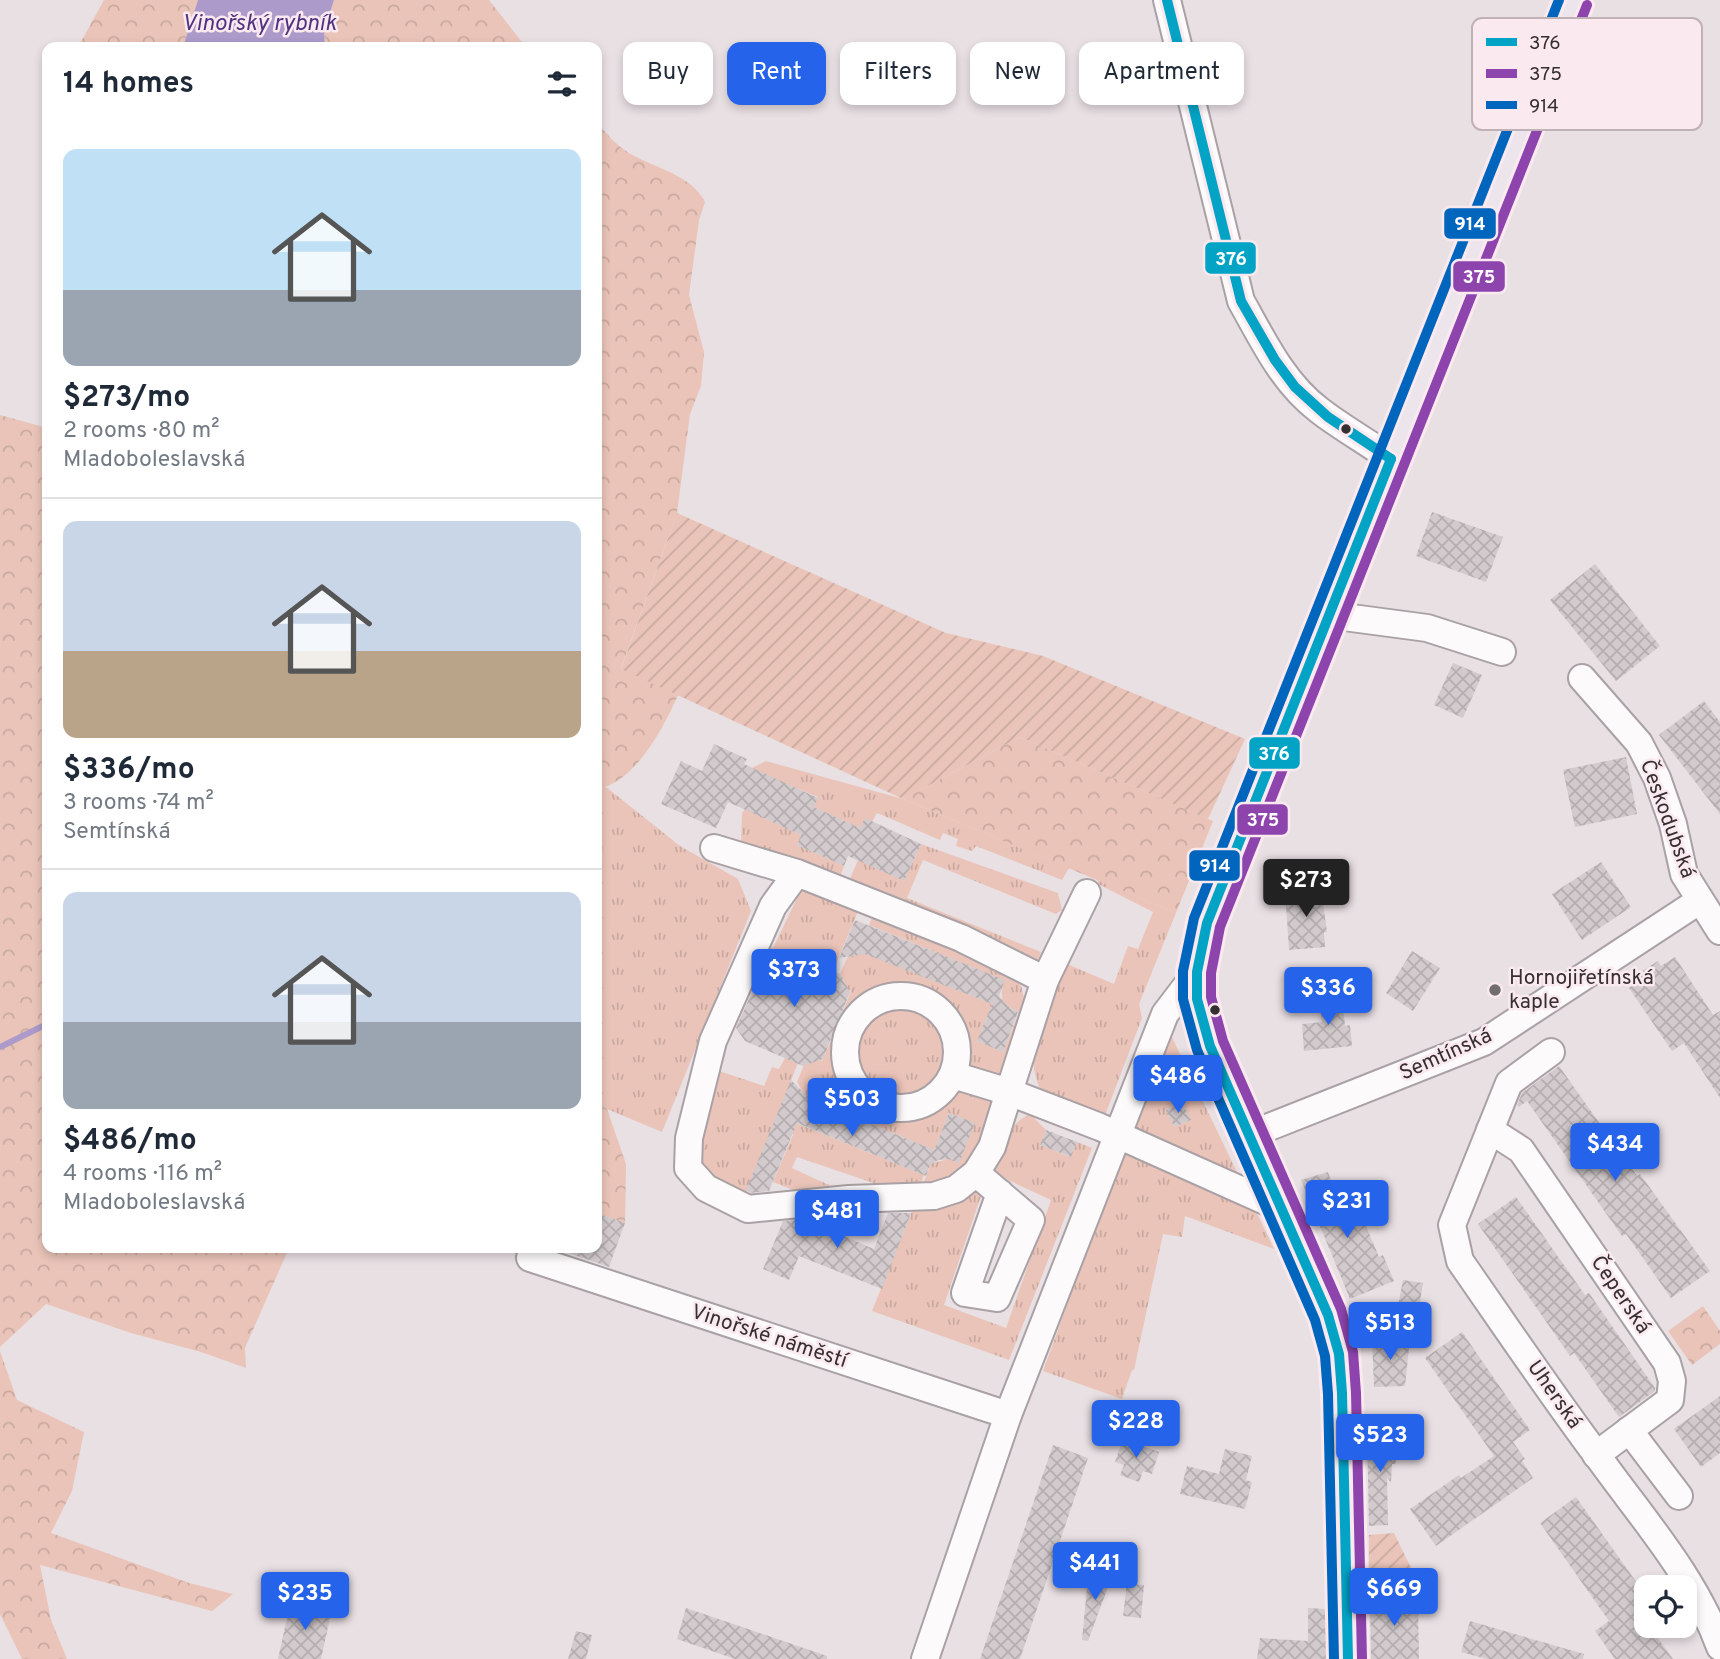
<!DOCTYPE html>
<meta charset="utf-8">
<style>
:root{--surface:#fff;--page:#f6f6f7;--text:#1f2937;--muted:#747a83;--line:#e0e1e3;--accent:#2563eb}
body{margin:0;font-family:Overpass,sans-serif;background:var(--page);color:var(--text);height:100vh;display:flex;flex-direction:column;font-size:26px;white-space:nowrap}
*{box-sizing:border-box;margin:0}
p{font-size:23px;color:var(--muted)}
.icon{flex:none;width:38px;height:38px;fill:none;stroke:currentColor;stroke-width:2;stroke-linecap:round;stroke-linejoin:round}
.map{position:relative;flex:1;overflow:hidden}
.side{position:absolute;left:42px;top:42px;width:560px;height:1211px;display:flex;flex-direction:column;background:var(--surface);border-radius:14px;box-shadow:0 4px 10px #0003}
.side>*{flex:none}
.guide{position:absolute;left:623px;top:42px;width:665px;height:63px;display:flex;gap:14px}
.fabs{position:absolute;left:1634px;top:1575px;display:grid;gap:14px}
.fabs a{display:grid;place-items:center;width:63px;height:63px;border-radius:14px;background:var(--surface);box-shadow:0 4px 10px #0003;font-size:35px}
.price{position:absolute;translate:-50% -60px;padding:0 16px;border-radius:7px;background:var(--accent);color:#fff;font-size:23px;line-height:46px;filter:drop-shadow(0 2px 4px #0008)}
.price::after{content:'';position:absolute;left:50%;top:42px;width:21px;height:16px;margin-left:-10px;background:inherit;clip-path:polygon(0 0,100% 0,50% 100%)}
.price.selected{background:#222;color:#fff}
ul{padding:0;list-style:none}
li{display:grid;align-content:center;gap:14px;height:371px;padding:0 21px}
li+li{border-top:2px solid var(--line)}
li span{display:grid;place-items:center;height:217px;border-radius:14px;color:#555}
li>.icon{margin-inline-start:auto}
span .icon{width:126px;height:126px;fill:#fffc;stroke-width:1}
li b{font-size:30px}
h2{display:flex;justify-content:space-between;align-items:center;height:84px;padding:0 21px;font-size:30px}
.pill{padding:0 24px;border-radius:14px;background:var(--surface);box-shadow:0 4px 10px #0003;font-size:24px;line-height:63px}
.pill.selected{background:var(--accent);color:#fff}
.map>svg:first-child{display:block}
</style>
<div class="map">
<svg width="1720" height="1659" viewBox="0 0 1720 1659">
<defs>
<pattern id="grass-tufts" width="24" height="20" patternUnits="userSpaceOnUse" patternTransform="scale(1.75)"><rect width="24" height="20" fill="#eac4b8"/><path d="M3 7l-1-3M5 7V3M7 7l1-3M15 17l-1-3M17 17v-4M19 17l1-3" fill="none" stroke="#c9a99f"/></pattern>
<pattern id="forest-crowns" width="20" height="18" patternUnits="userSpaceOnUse" patternTransform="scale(1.75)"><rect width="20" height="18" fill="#eac4b8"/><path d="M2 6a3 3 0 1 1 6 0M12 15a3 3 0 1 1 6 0" fill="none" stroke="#c9a99f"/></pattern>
<pattern id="garden-furrows" width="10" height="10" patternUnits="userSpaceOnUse" patternTransform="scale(1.75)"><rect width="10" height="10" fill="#eac4b8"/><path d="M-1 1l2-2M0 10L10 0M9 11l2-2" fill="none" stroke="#c9a99f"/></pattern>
<pattern id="building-cross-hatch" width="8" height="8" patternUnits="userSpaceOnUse" patternTransform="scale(1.75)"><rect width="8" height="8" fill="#d2cacc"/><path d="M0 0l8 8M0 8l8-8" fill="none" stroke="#b5aeb0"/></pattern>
</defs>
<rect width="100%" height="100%" fill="#e9e0e4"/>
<g fill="url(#grass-tufts)" fill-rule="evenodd">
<polygon points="766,761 903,799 1069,868 1062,880 976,846 972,851 956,846 958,839 943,833 940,840 877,813 872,822 860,828 814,807 818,797 750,769"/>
<polygon points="606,787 680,846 738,879 751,911 662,1132 607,1109 597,1102 597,789"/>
<polygon points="745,809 801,835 797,845 844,866 840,877 741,844 742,813"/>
<polygon points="921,844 1058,893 1062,910 1056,914 923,860 907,898 1041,952 1035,968 849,881 858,860 904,881"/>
<path d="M1098,880L1176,913L1139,1004L1142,1018L1104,1118L1042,1093C1019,1047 1046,1005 1067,964L1114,984L1128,946L1138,949L1153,912L1098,884Z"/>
<path d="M816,887L1008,969L1021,985L1028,1015L1008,1087L962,1067C960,1056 962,1045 959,1035C950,1000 910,980 877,993C864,998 857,1009 845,1014L843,1011L851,991L844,988L846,984L840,974L847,958L859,951L992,1004L977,1041L1003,1052L1019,1012C1001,1004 999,998 1004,980L869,925L873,915L859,909L833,971L763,954L774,946L800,892Z"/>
<circle cx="899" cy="1050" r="50"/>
<path d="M1168,1029L1274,1249L1185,1216L1182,1237L1163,1234L1134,1370H1132L1122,1399L1043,1371ZM1182,1102L1190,1120L1174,1127L1166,1110Z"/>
<path d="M831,1041L836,1043C837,1054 837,1064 842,1075C862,1124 921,1123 951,1086L1004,1099L970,1173L921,1190L931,1163L945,1160L974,1123L949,1113L934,1150L801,1095L803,1092L797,1082L804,1065L816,1058L822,1061Z"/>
<polygon points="785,1058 798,1063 744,1199 700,1171 696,1145 716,1070 764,1086 772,1067 779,1069"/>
<path d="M1030,1114L1046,1130L1040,1145L1070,1157L1077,1142L1092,1148L1009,1360L872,1311L916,1201L976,1183L983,1190L944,1305L1006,1328L1051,1200L991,1172C1001,1149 1006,1125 1030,1114Z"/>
<polygon points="791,1121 924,1175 919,1189 891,1189 797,1157 792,1168 844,1192 808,1196 773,1182 793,1135"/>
<polygon points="840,1211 835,1221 825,1228 787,1213"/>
</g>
<g fill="url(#forest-crowns)">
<polygon points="104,0 198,0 183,47 78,47"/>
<polygon points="334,0 489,0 526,47 325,47 324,31"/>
<path d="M597,123C606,133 617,146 629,153C654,168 692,175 705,202L699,220L689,295L704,352L701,386L690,414L677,513L621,668L678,695C664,727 635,783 597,789Z"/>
<polygon points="0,415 47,428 47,1248 289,1248 245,1348 246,1368 201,1352 131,1333 46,1304 0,1347"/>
<polygon points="1020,737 1213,821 1176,913 903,799"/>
<polygon points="597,1102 607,1109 626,1164 625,1223 597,1213"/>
<polygon points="1703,1306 1720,1331 1720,1344 1692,1365 1668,1331"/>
<polygon points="0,1351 17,1400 84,1432 72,1491 51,1533 189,1583 233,1594 212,1611 40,1565 51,1620 67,1659 22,1659 0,1614"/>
</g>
<g fill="url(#garden-furrows)">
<polygon points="677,513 946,633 1043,656 1245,739 1208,819 1020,737 903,799 621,669"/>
<polygon points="1394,1533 1417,1580 1369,1581 1369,1535"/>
</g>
<polygon fill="#ab9aca" points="198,0 334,0 324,31 325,47 183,47"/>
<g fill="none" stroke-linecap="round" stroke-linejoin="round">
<polyline stroke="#ab9aca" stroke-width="6" points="0,1047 47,1024"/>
</g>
<g fill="url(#building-cross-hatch)">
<polygon points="1432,512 1503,537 1486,582 1416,556"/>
<polygon points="1595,564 1660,646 1616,681 1550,600"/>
<polygon points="1453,663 1482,675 1463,718 1434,705"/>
<polygon points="1704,701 1720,722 1720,814 1659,735"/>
<polygon points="714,744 747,759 744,764 818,798 814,807 860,828 865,818 921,844 904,881 848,856 844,866 797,845 801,835 728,802 716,828 661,804 681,761 702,771"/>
<polygon points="1626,757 1637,814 1575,827 1563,770"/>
<polygon points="1601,862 1631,907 1582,940 1552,894"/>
<polygon points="1321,888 1327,932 1324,932 1325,947 1289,950 1285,890"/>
<polygon points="855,920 1005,980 999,996 1010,1008 1018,1012 1003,1052 977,1041 992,1004 865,954 839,958"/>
<polygon points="783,950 840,974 850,992 823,1059 803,1066 745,1041 736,1028 769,954"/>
<polygon points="1412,951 1440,968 1413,1011 1386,993"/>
<polygon points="1675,957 1713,1015 1720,1011 1720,1098 1684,1043 1672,1051 1629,988 1642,979 1639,973 1658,961 1661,966"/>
<polygon points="1342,995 1345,1026 1350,1025 1352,1046 1304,1051 1302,1024 1322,1022 1319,996"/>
<polygon points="1559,1066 1637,1176 1640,1174 1710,1271 1671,1298 1626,1234 1622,1236 1527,1101 1519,1107 1517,1105 1522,1093"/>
<polygon points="791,1080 810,1099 934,1150 949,1113 975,1123 959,1163 948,1159 938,1160 930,1165 926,1176 797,1123 769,1191 751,1193 746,1190"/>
<polygon points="1182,1102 1191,1120 1174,1127 1166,1110"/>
<polygon points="1046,1130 1077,1142 1071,1157 1040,1145"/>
<polygon points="1328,1172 1346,1221 1361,1214 1379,1257 1383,1255 1394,1281 1350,1299 1301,1180"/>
<polygon points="1516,1197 1585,1295 1589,1293 1655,1388 1655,1391 1619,1417 1574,1353 1570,1356 1478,1224"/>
<polygon points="597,1213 625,1223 609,1267 560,1250 560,1248 597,1248"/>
<polygon points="888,1213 911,1213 882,1289 799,1256 789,1280 763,1269 783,1221 803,1219 874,1249"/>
<polygon points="1403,1280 1423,1283 1419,1309 1398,1306"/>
<polygon points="1462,1332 1530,1430 1513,1442 1525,1459 1522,1461 1533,1478 1436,1546 1410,1509 1459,1475 1461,1478 1494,1456 1425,1358"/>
<polygon points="1410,1338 1405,1386 1374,1387 1372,1339"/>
<polygon points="1720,1396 1720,1453 1701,1467 1674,1429"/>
<polygon points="1396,1430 1396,1464 1392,1464 1391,1483 1387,1478 1388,1525 1369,1526 1367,1432"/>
<polygon points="1123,1439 1159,1452 1152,1474 1143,1471 1139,1482 1120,1475 1124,1465 1115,1462"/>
<polygon points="1053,1445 1088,1458 1020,1659 980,1659"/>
<polygon points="1225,1449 1252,1456 1246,1480 1252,1482 1245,1509 1180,1494 1187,1466 1219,1474"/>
<polygon points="1576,1497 1647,1597 1647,1626 1649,1626 1673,1659 1615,1659 1595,1631 1609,1621 1540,1523"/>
<polygon points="1116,1565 1088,1641 1082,1640 1087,1588"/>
<polygon points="1127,1583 1144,1585 1141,1618 1123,1616"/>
<polygon points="1370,1594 1408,1594 1408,1607 1418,1606 1419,1659 1371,1659"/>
<polygon points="291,1600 332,1609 321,1659 278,1659"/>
<polygon points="686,1608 827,1656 827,1659 735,1659 677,1639"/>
<polygon points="1308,1608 1325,1609 1327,1659 1257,1659 1260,1638 1308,1641"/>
<polygon points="1470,1621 1584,1654 1583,1659 1487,1659 1461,1652"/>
<polygon points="576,1631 592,1635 586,1659 568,1659"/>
</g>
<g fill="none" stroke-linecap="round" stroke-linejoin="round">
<defs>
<g id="minor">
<path d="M1167,0L1241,301C1263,340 1283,383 1319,410C1342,428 1368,442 1391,459"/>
<polyline points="1329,615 1427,628 1502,652"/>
<polyline points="1582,678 1639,743 1657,778 1673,824 1684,874 1720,931"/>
<polyline points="714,848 797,873 961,938 1045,980 1009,1092 953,1075"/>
<polyline points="797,873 773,906 713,1041 689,1138 688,1168 706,1188 748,1209 849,1199 934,1196 956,1189 976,1173 992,1147 1009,1092 1100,1127 1281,1208"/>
<polyline points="1045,980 1087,893"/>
<circle cx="901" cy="1052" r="56"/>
<path d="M1551,1052L1509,1083L1452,1225L1460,1261C1506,1327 1551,1394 1599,1458C1642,1518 1695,1577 1720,1647"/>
<polyline points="1490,1130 1521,1150 1667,1363 1672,1381 1670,1400 1596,1455"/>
<polyline points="1249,1135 1484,1042 1699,901"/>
<polyline points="976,1173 1031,1220 997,1298 965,1293 1000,1193"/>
<polyline points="530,1258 1008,1415"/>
<polyline points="1629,1430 1679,1496"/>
<polyline points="925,1659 1008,1415 1165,1014 1197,972"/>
</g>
<polyline id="major" points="1348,1659 1342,1393 1339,1354 1328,1315 1210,1046 1197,999 1197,972 1207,923 1574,0"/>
</defs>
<use href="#minor" stroke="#a9a1a5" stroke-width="30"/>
<use href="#major" stroke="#c3bfc1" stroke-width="35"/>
<use href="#minor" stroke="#fcfafb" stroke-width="26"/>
<use href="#major" stroke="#ede5ec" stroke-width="32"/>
<defs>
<g id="bus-1">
<polyline points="1167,0 1241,301 1275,360 1295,387 1328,417 1391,459"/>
<polyline points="1348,1659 1342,1393 1339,1354 1328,1315 1210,1046 1197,999 1197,972 1207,923 1391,459"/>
</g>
<polyline id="bus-2" points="1362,1659 1356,1393 1353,1352 1341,1309 1223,1041 1211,997 1211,973 1220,927 1587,5"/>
<polyline id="bus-3" points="1334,1659 1328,1394 1325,1356 1315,1320 1197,1050 1183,999 1183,971 1194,918 1559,0"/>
</defs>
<use href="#bus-1" stroke="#fbe9f0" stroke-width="16"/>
<use href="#bus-2" stroke="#fbe9f0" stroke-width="16"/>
<use href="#bus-3" stroke="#fbe9f0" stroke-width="16"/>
<use href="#bus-1" stroke="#03a3c6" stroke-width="10"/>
<use href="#bus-2" stroke="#8e44ad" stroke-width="10"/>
<use href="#bus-3" stroke="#0065bd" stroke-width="10"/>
</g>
<g fill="#352f31" stroke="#fbe9f0" stroke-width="2.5">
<circle cx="1346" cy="429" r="6"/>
<circle cx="1215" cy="1010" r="6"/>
</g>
<circle fill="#746d70" stroke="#fbe9f0" stroke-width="2.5" cx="1495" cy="990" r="7"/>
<g text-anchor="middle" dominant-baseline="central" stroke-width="5" stroke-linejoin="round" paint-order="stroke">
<g font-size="21" fill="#352f31" stroke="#fbe9f0">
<text transform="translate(1667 819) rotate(70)">Českodubská</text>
<text transform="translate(1446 1055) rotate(-24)">Semtínská</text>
<text transform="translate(1620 1295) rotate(56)">Čeperská</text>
<text transform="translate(769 1337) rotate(18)">Vinořské náměstí</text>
<text transform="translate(1554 1395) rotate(55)">Uherská</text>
</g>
<g font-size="21" fill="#352f31" stroke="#fbe9f0" text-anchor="start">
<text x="1509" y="978">Hornojiřetínská<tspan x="1509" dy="24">kaple</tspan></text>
</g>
<g font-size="23" font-style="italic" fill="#503283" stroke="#fbe9f0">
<text x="259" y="24">Vinořský rybník</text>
</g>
</g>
<rect x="1472" y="18" width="230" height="112" rx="10" fill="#fbe9f0" stroke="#c0b1b7" stroke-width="2"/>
<rect x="1486" y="38" width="31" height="8" fill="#03a3c6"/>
<rect x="1486" y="69" width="31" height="9" fill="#8e44ad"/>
<rect x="1486" y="101" width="31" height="8" fill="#0065bd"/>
<g font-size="19" fill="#352f31">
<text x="1529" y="49">376</text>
<text x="1529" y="80">375</text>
<text x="1529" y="112">914</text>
</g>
<g stroke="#fbe9f0" stroke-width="2.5">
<rect x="1443" y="207" width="54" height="33" rx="7" fill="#0065bd"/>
<rect x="1204" y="241" width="53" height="34" rx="7" fill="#03a3c6"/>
<rect x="1452" y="260" width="54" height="33" rx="7" fill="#8e44ad"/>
<rect x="1248" y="736" width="53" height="34" rx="7" fill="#03a3c6"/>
<rect x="1236" y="803" width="53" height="33" rx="7" fill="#8e44ad"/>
<rect x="1188" y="849" width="53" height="33" rx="7" fill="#0065bd"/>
</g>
<g font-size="19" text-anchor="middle" font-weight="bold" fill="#fff">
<text x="1470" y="230">914</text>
<text x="1231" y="265">376</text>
<text x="1479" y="283">375</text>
<text x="1274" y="760">376</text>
<text x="1263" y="826">375</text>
<text x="1215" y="872">914</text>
</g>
</svg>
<div class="fabs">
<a><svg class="icon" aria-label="locate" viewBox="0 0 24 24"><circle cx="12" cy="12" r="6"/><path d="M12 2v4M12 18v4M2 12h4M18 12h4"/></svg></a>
</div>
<b class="price selected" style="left:1306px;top:919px">$273</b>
<b class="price" style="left:794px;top:1009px">$373</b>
<b class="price" style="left:1328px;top:1027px">$336</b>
<b class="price" style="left:1178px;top:1115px">$486</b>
<b class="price" style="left:852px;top:1138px">$503</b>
<b class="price" style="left:1615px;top:1183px">$434</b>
<b class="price" style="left:1347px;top:1240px">$231</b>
<b class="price" style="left:837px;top:1250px">$481</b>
<b class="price" style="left:1390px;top:1362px">$513</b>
<b class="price" style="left:1136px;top:1460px">$228</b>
<b class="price" style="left:1380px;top:1474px">$523</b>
<b class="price" style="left:1095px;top:1602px">$441</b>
<b class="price" style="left:1394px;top:1628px">$669</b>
<b class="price" style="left:305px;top:1632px">$235</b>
<div class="guide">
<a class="pill">Buy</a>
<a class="pill selected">Rent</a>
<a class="pill">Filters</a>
<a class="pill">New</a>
<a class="pill">Apartment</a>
</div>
<section class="side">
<h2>14 homes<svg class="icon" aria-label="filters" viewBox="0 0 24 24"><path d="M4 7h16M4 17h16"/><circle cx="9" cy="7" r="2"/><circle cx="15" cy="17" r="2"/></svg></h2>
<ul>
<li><span style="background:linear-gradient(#bfe0f5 65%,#9aa5b1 0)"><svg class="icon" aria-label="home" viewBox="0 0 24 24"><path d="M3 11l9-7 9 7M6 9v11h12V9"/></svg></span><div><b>$273/mo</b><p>2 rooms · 80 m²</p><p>Mladoboleslavská</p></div></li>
<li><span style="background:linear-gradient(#c9d6e8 60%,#b9a48a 0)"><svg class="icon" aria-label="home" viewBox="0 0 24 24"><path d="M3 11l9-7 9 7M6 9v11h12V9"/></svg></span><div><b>$336/mo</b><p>3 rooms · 74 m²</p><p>Semtínská</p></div></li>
<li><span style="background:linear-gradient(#c9d6e8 60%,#9aa5b1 0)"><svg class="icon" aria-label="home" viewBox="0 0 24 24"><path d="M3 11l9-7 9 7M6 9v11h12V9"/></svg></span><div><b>$486/mo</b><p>4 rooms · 116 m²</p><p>Mladoboleslavská</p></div></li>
</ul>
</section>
</div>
